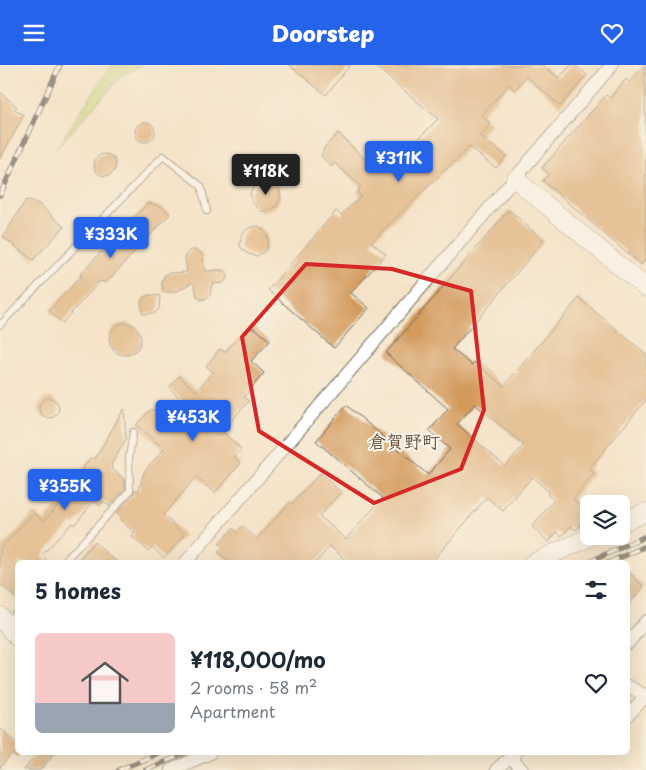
<!DOCTYPE html>
<meta charset="utf-8">
<style>
:root{--surface:#fff;--page:#f6f6f7;--text:#1f2937;--muted:#747a83;--line:#e0e1e3;--accent:#2563eb}
body{margin:0;font-family:"Playpen Sans","Klee One",sans-serif;background:var(--page);color:var(--text);height:100vh;display:flex;flex-direction:column;font-size:19px;white-space:nowrap}
*{box-sizing:border-box;margin:0}
p{font-size:16px;color:var(--muted)}
.icon{flex:none;width:28px;height:28px;fill:none;stroke:currentColor;stroke-width:2;stroke-linecap:round;stroke-linejoin:round}
.map{position:relative;flex:1;overflow:hidden}
.side{position:absolute;left:15px;top:495px;width:615px;height:195px;display:flex;flex-direction:column;background:var(--surface);border-radius:8px;box-shadow:0 5px 20px #0002}
.side>*{flex:none}
.buttons{position:absolute;left:580px;top:430px;display:grid;gap:10px}
.buttons a{display:grid;place-items:center;width:50px;height:50px;border-radius:8px;background:var(--surface);box-shadow:0 5px 20px #0002;font-size:25px}
.price{position:absolute;translate:-50% -42px;padding:0 11px;border-radius:5px;background:var(--accent);color:#fff;font-size:16px;line-height:32px;filter:drop-shadow(0 1px 2px #0008)}
.price::after{content:'';position:absolute;left:50%;top:30px;width:15px;height:11px;margin-left:-8px;background:inherit;clip-path:polygon(0 0,100% 0,50% 100%)}
.price.selected{background:#222;color:#fff}
ul{padding:0;list-style:none}
li{display:flex;align-items:center;gap:15px;height:125px;padding:0 20px}
li+li{border-top:1px solid var(--line)}
li span{display:grid;place-items:center;flex:none;width:140px;height:100px;border-radius:8px;color:#555}
li>.icon{margin-inline-start:auto}
span .icon{width:60px;height:60px;fill:#fffc;stroke-width:1}
li b{font-size:21px}
h2{display:flex;justify-content:space-between;align-items:center;height:60px;padding:0 20px;font-size:21px}
header{display:flex;justify-content:space-between;align-items:center;height:65px;padding:0 20px;background:var(--accent);color:#fff;font-size:22px;font-weight:800}
.map>svg:first-child{display:block}
</style>
<header><svg class="icon" aria-label="menu" viewBox="0 0 24 24"><path d="M4 6h16M4 12h16M4 18h16"/></svg>Doorstep<svg class="icon" aria-label="heart" viewBox="0 0 24 24"><path d="M12 20l-8-8c-3-5 5-10 8-4 3-6 11-1 8 4z"/></svg></header>
<div class="map">
<svg width="646" height="705" viewBox="0 0 646 705">
<rect width="100%" height="100%" fill="#fbf7ec"/>
<filter id="ink" filterUnits="userSpaceOnUse"><feTurbulence type="fractalNoise" baseFrequency=".02" numOctaves="2"/><feDisplacementMap in="SourceGraphic" scale="10" xChannelSelector="R" yChannelSelector="G"/><feConvolveMatrix kernelMatrix="1 2 1 2 8 2 1 2 1" color-interpolation-filters="sRGB"/></filter>
<filter id="wash" filterUnits="userSpaceOnUse"><feTurbulence type="fractalNoise" baseFrequency=".0096" numOctaves="4" result="noise"/><feDisplacementMap in="SourceGraphic" scale="20" xChannelSelector="R" yChannelSelector="G"/><feGaussianBlur stdDeviation="1.12" result="paint"/><feColorMatrix in="noise" values="0 0 0 0 0 0 0 0 0 0 0 0 0 0 0 0 0 1.4 0 .05"/><feComposite in="paint" operator="in"/></filter>
<g filter="url(#wash)">
<rect width="100%" height="100%" fill="#f4e3c8"/>
<polygon fill="#bfd275" stroke="#757e50" points="112,0 143,0 122,10 55,85"/>
<g id="blocks">
<g fill="#d39a5c" fill-rule="evenodd">
<polygon points="289,0 350,0 326,30"/>
<polygon points="374,0 542,0 559,13 571,0 575,0 587,10 560,41 526,11 515,25 509,20 481,50 491,59 480,71 506,91 496,103 469,82 371,177 386,189 351,228 369,243 334,283 268,225 336,146 341,150 361,131 357,126 361,122 335,98 331,102 321,91 324,83 338,68 377,106 410,74 414,78 438,54"/>
<polygon points="645,0 646,194 641,200 543,116 549,109 542,103 606,30 610,33 626,14 629,17"/>
<polygon points="0,27 17,42 14,45 24,50 0,94"/>
<circle cx="145" cy="67" r="10"/>
<circle cx="105" cy="100" r="11"/>
<polygon points="266,115 271,116 279,123 281,133 276,142 262,147 252,137 250,128 256,119"/>
<polygon points="26,135 39,139 64,162 33,195 3,172"/>
<polygon points="148,138 162,142 170,149 106,218 100,216 62,258 49,246 82,210 80,209"/>
<path d="M509,145L544,176L452,284L472,300L474,297L504,321L579,233L646,289V335L589,404L594,409L573,434L589,447V451L576,465L571,461L562,471L557,467L549,477L532,462L554,435L547,429L549,427L532,412L503,446L487,432L431,498H349L330,481L315,498H230L218,487L223,482L219,479L233,463L237,467L242,461L257,474L290,437L292,439L320,408L341,427L319,451L346,474L383,433L316,376L346,340L428,410L450,384L429,366L448,344L386,288ZM475,339L524,380L505,401L457,359Z"/>
<polygon points="259,161 266,168 268,173 267,182 265,186 257,191 248,189 241,183 240,178 242,169 249,163"/>
<polygon points="191,185 197,185 202,189 205,206 220,205 225,207 227,211 226,215 223,218 212,219 210,230 205,234 201,234 197,231 194,218 191,218 176,227 163,227 162,217 164,211 169,208 187,207 185,192"/>
<polygon points="150,230 160,231 159,244 155,248 143,249 141,238 144,232"/>
<circle cx="125" cy="274" r="16"/>
<polygon points="255,263 270,276 251,296 264,308 244,332 249,336 227,360 229,361 223,367 241,384 234,392 241,398 215,428 196,412 163,450 185,470 164,493 152,482 148,486 132,472 135,468 120,455 122,453 116,448 134,429 135,424 138,427 145,405 164,384 136,360 150,345 190,342 169,323 179,311 196,326 213,307 206,301 220,284 225,287 247,264"/>
<circle cx="49" cy="343" r="10"/>
<polygon points="124,344 126,374 111,400 112,401 111,403 125,415 125,424 109,441 103,436 100,441 94,436 74,460 72,458 42,490 50,498 18,498 18,535 0,519 0,484 34,448 44,456 79,416 75,414 91,392 95,394"/>
<polygon points="94,477 118,498 76,498"/>
<polygon points="628,506 644,522 628,540"/>
<polygon points="0,663 18,679 18,693 12,689 0,703"/>
<polygon points="37,688 54,688 41,705 24,705"/>
</g>
</g>
</g>
<g filter="url(#ink)">
<use href="#blocks" fill-opacity="0" stroke="#716b62" stroke-width="1"/>
<g fill="none" stroke-linecap="round" stroke-linejoin="round">
<defs>
<g id="lane">
<polyline points="0,260 163,91 201,121 207,146"/>
<polyline points="63,498 130,426 129,392 133,367"/>
<polyline points="5,558 18,545"/>
</g>
<g id="street">
<polyline points="185,498 612,0"/>
<polyline points="628,578 646,556"/>
<polyline points="628,621 646,631"/>
<polyline points="628,650 646,631"/>
<polyline points="510,692 522,705"/>
<polyline points="171,705 210,688"/>
<polyline points="496,705 515,688"/>
</g>
<g id="secondary">
<polyline points="515,114 646,223"/>
<polyline points="621,458 646,447"/>
<polyline points="533,498 592,471"/>
<polyline points="0,551 5,559 18,573"/>
</g>
</defs>
<use href="#lane" stroke="#716b62" stroke-width="8"/>
<use href="#street" stroke="#716b62" stroke-width="14"/>
<use href="#secondary" stroke="#716b62" stroke-width="19"/>
<use href="#lane" stroke="#fff" stroke-width="6"/>
<use href="#street" stroke="#fff" stroke-width="12"/>
<use href="#secondary" stroke="#fff" stroke-width="18"/>
<defs>
<g id="rail">
<polyline points="0,130 60,0"/>
<polyline points="587,498 646,471"/>
<polyline points="608,498 646,481"/>
<polyline points="119,705 158,688"/>
<polyline points="146,705 185,688"/>
</g>
</defs>
<use href="#rail" stroke="#2b2b2b" stroke-width="5.5"/>
<use href="#rail" stroke="#fbf7ec" stroke-width="4" stroke-dasharray="11" stroke-linecap="butt"/>
</g>
</g>
<path d="M0 0H646V705H0ZM306,199L392,204L471,226L484,345L461,404L374,438L259,366L242,272Z" fill="#f4e3c8" fill-opacity=".55" fill-rule="evenodd"/>
<path fill="none" stroke="#d62828" stroke-width="4" stroke-linejoin="round" d="M306,199L392,204L471,226L484,345L461,404L374,438L259,366L242,272Z"/>
<g text-anchor="middle" dominant-baseline="central" stroke-width="4" stroke-linejoin="round" paint-order="stroke">
<g font-size="18" font-weight="bold" fill="#66523c" stroke="#fbf7ec">
<text x="404" y="375">倉賀野町</text>
</g>
</g>
</svg>
<div class="buttons">
<a><svg class="icon" aria-label="layers" viewBox="0 0 24 24"><path d="M12 4l9 5-9 5-9-5zM3 14l9 5 9-5"/></svg></a>
</div>
<b class="price" style="left:399px;top:118px">¥311K</b>
<b class="price selected" style="left:266px;top:131px">¥118K</b>
<b class="price" style="left:111px;top:194px">¥333K</b>
<b class="price" style="left:193px;top:377px">¥453K</b>
<b class="price" style="left:65px;top:446px">¥355K</b>
<section class="side">
<h2>5 homes<svg class="icon" aria-label="filters" viewBox="0 0 24 24"><path d="M4 7h16M4 17h16"/><circle cx="9" cy="7" r="2"/><circle cx="15" cy="17" r="2"/></svg></h2>
<ul>
<li><span style="background:linear-gradient(#f6c9c9 70%,#9aa5b1 0)"><svg class="icon" aria-label="home" viewBox="0 0 24 24"><path d="M3 11l9-7 9 7M6 9v11h12V9"/></svg></span><div><b>¥118,000/mo</b><p>2 rooms · 58 m²</p><p>Apartment</p></div><svg class="icon" aria-label="heart" viewBox="0 0 24 24"><path d="M12 20l-8-8c-3-5 5-10 8-4 3-6 11-1 8 4z"/></svg></li>
</ul>
</section>
</div>
